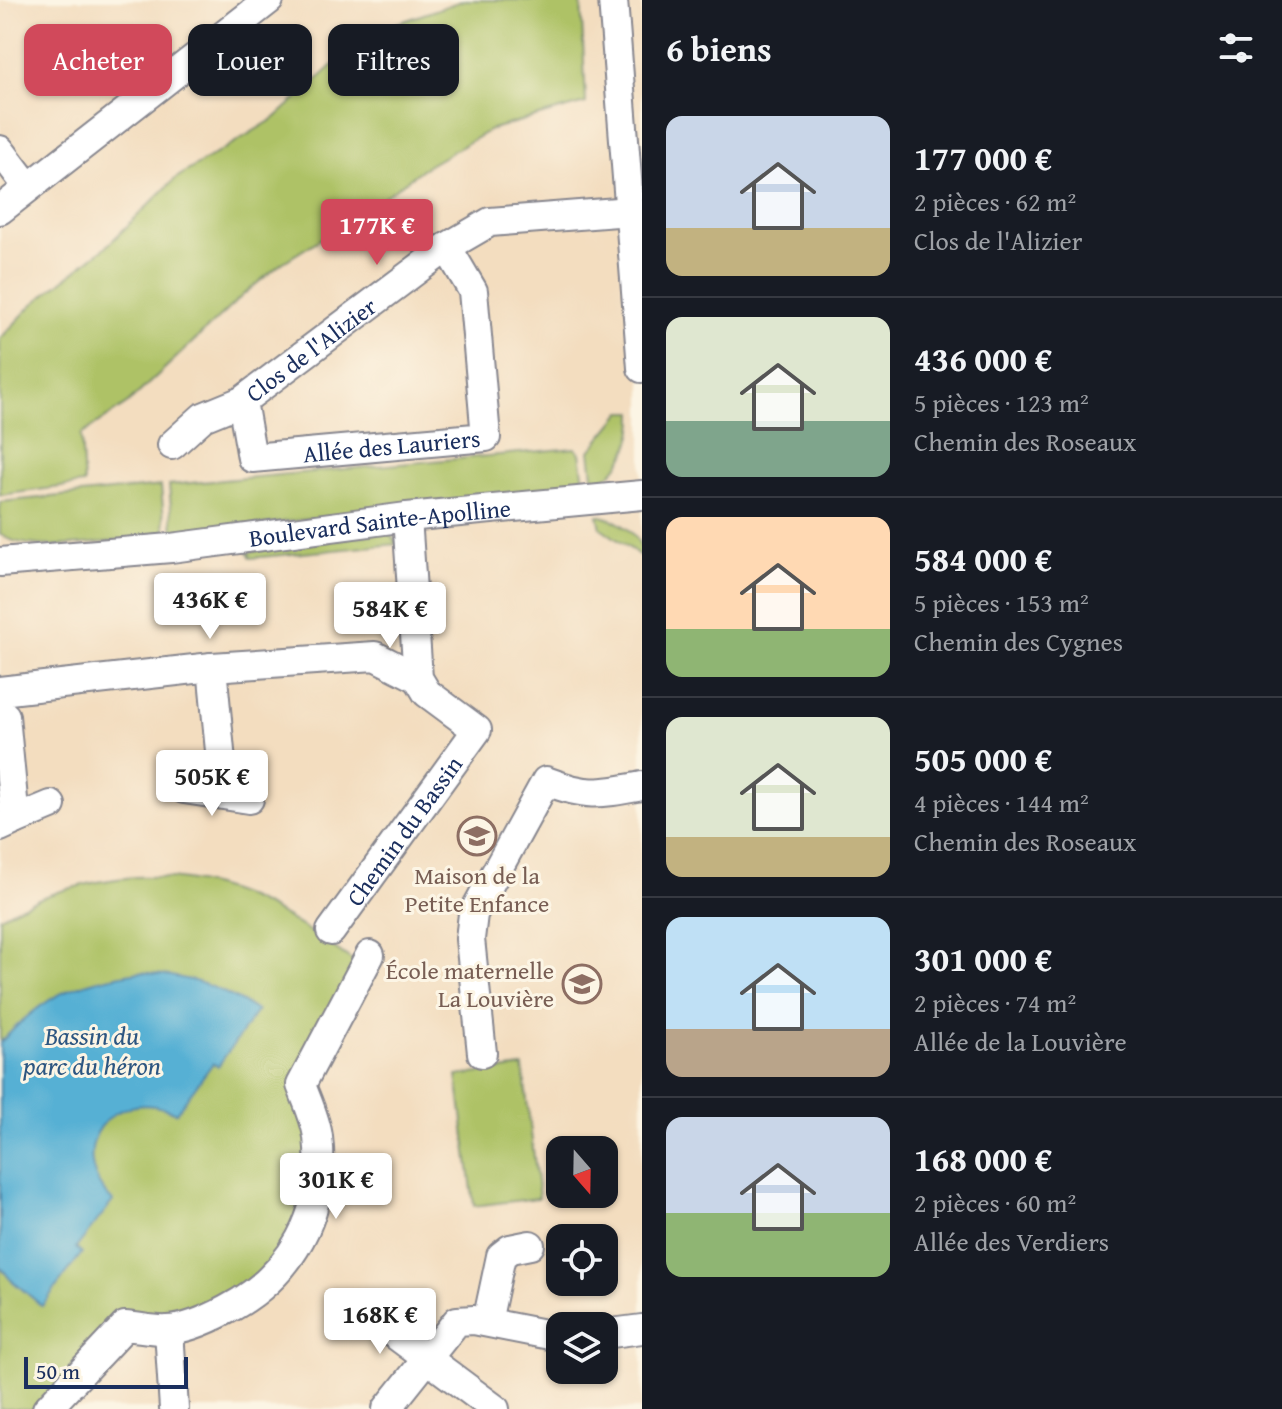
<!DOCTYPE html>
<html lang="fr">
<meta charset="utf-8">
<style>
:root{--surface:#171b24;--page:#242831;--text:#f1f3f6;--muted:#9ea1a6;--line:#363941;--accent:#d1495b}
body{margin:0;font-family:"Gentium Book Plus",serif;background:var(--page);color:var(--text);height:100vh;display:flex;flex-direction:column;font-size:30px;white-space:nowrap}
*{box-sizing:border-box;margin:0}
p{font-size:26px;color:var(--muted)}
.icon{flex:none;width:44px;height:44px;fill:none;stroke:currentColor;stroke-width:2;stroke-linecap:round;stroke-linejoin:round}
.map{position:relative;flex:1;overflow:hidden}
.panel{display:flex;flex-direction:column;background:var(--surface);width:640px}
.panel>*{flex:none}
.hud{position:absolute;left:24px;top:24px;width:498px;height:72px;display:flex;gap:16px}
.needle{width:52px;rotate:160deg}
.fabs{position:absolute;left:546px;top:1136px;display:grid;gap:16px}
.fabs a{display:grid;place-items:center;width:72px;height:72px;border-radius:16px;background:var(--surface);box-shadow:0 2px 6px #0004;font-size:40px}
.scale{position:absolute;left:24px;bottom:20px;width:164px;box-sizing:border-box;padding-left:8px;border:4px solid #1b2f5e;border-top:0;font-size:22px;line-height:28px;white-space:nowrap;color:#1b2f5e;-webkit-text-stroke:6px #fcf5e5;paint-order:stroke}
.price{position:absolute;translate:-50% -68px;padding:0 18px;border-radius:8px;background:#fff;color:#222;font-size:26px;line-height:52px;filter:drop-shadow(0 2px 4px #0008)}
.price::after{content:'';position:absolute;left:50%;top:48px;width:24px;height:18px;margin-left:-12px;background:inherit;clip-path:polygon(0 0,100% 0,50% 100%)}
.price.on{background:var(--accent);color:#fff}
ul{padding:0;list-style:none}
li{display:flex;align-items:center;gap:24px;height:200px;padding:0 24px}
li+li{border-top:2px solid var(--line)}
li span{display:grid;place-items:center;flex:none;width:224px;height:160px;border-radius:16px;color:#555}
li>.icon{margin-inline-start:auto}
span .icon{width:96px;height:96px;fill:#fffc;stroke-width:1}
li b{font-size:34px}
h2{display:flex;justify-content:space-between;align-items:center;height:96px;padding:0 24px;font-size:34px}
.chip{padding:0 28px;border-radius:16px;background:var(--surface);box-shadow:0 2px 6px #0004;font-size:28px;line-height:72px}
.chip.on{background:var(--accent);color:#fff}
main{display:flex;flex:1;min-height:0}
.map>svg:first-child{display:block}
</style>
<main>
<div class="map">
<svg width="642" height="1409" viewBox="0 0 642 1409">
<rect width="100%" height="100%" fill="#fcf5e5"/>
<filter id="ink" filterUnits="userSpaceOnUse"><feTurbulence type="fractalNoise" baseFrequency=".0125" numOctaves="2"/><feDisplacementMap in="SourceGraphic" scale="16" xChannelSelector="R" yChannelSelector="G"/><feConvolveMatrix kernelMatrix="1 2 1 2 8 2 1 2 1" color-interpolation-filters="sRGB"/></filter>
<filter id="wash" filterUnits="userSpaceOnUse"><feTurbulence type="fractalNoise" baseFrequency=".006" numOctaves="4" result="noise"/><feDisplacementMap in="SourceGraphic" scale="32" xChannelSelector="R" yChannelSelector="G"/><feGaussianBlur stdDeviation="1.8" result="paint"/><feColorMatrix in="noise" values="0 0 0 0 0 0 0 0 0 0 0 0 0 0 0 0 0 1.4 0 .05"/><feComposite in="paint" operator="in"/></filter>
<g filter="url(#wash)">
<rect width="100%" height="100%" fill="#f3ddbf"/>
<g fill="#aec266" stroke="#647862" stroke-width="2">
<polygon points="464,0 581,0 586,103 492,129 422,169 362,213 282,263 244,294 128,403 81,435 84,484 0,495 0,339 32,305 108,245 176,178 275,118 348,52 398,23"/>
<path d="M622,412H634C635,443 622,471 594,485L590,451Z"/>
<polygon points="575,448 580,453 585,488 177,534 176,531 173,531 169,485"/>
<path d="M161,486L165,532H157V536C119,539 29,557 0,534V502Z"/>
<path d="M598,515C619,520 642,534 642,557L601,528Z"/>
<polygon points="388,532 398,544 251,558 248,552"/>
<path d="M135,877C229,874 285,914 358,964L292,1088L312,1139L292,1250L196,1318L129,1319L44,1409H0V917C43,893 86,881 135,877Z"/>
<polygon points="523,1067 539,1198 474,1206 457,1076"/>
</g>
<path fill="#57b0d4" stroke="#397099" stroke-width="2" d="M140,972C191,977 214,984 257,1011L218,1066L213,1063L176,1113C112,1082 61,1151 113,1201L76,1248L82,1253L42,1306L10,1279L0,1266V1043C44,995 76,981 140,972Z"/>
</g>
<g filter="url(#ink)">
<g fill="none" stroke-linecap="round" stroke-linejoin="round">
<defs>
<g id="minor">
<polyline points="613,0 642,368"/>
<polyline points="0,150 28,187"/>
<polyline points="0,210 269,0"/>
<path id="s1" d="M242,401L252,458L486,437L473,291L447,247"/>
<path id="s2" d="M172,445L203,417L242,401L447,247L490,222L630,211"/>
<path id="s3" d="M0,562L171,548L407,517L642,495"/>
<polyline points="212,667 224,793"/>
<polyline points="0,691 212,667 375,656 418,678"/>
<polyline points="0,711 5,716 15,820 0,827"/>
<polyline points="184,789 249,799"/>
<polyline points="15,820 51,805"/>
<path id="s4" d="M331,931L477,730L427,693L418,678L407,517"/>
<path d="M482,1053L470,939L473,914L546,781C588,797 599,794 642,786"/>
<polyline points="366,1313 495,1409"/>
<polyline points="487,1322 501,1256 510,1249 530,1245"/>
<polyline points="169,1330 174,1409"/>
<polyline points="604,1334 642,1329"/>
<path d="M47,1409L125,1326C139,1327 154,1331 168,1330C188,1329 209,1319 226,1310C292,1276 327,1212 318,1137C316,1120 307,1101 301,1085L370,955"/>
<polyline points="387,1409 457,1321 474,1320 560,1337"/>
</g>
</defs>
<use href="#minor" stroke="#87868e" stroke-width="32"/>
<use href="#minor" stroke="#fff" stroke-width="28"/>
</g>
</g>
<defs>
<symbol id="school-ring" viewBox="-11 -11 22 22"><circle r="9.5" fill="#fcf5e5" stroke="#8d6e63" stroke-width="1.5"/><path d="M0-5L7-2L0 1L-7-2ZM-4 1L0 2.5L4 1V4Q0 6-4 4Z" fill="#8d6e63"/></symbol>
</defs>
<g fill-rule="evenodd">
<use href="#school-ring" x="455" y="814" width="44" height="44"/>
<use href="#school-ring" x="560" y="962" width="44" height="44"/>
</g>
<g text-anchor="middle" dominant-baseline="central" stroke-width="6" stroke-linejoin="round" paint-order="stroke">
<g font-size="24" fill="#1b2f5e" stroke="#fcf5e5">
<text stroke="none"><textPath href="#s2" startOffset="170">Clos de l'Alizier</textPath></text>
<text stroke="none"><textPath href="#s1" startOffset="198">Allée des Lauriers</textPath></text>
<text stroke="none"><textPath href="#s3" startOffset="382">Boulevard Sainte-Apolline</textPath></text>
<text stroke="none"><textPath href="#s4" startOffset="124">Chemin du Bassin</textPath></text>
</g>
<g font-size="24" fill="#785e54" stroke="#fcf5e5">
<text x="477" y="875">Maison de la<tspan x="477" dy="28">Petite Enfance</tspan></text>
<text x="554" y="970" text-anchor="end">École maternelle<tspan x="554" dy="28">La Louvière</tspan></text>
</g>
<g font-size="26" font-style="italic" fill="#2d5681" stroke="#fcf5e5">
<text x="92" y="1035">Bassin du<tspan x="92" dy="30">parc du héron</tspan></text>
</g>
</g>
</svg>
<div class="fabs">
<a><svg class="needle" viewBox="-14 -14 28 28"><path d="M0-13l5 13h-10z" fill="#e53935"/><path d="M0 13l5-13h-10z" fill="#9ea1a6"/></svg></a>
<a><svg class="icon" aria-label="locate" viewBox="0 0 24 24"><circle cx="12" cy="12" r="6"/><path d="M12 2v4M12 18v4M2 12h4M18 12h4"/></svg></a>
<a><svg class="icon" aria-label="layers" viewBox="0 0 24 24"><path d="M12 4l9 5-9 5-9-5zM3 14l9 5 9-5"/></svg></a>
</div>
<div class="scale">50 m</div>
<b class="price on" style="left:377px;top:267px">177K €</b>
<b class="price" style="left:210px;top:641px">436K €</b>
<b class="price" style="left:390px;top:650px">584K €</b>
<b class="price" style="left:212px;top:818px">505K €</b>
<b class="price" style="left:336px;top:1221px">301K €</b>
<b class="price" style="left:380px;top:1356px">168K €</b>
<div class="hud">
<a class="chip on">Acheter</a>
<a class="chip">Louer</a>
<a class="chip">Filtres</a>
</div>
</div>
<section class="panel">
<h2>6 biens<svg class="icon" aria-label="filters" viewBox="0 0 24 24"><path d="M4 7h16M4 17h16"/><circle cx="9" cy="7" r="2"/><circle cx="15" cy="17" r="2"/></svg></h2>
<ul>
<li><span style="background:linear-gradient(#c9d6e8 70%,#c2b280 0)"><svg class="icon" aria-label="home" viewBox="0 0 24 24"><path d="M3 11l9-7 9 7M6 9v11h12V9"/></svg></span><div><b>177 000 €</b><p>2 pièces · 62 m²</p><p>Clos de l'Alizier</p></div></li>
<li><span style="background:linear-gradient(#dfe7d0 65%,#7fa58c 0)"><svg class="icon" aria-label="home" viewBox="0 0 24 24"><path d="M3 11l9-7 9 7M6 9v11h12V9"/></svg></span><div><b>436 000 €</b><p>5 pièces · 123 m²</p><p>Chemin des Roseaux</p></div></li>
<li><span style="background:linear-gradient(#ffd9b3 70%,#8fb573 0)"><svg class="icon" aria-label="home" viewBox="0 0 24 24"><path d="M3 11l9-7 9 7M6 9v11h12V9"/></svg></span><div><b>584 000 €</b><p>5 pièces · 153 m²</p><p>Chemin des Cygnes</p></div></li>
<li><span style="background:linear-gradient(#dfe7d0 75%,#c2b280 0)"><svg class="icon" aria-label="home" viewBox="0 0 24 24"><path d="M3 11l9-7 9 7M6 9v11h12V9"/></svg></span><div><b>505 000 €</b><p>4 pièces · 144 m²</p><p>Chemin des Roseaux</p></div></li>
<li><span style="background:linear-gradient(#bfe0f5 70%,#b9a48a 0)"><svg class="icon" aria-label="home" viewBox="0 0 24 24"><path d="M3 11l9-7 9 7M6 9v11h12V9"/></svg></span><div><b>301 000 €</b><p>2 pièces · 74 m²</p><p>Allée de la Louvière</p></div></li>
<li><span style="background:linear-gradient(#c9d6e8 60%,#8fb573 0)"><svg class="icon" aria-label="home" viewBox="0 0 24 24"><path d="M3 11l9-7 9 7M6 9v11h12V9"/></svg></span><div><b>168 000 €</b><p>2 pièces · 60 m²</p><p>Allée des Verdiers</p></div></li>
</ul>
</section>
</main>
